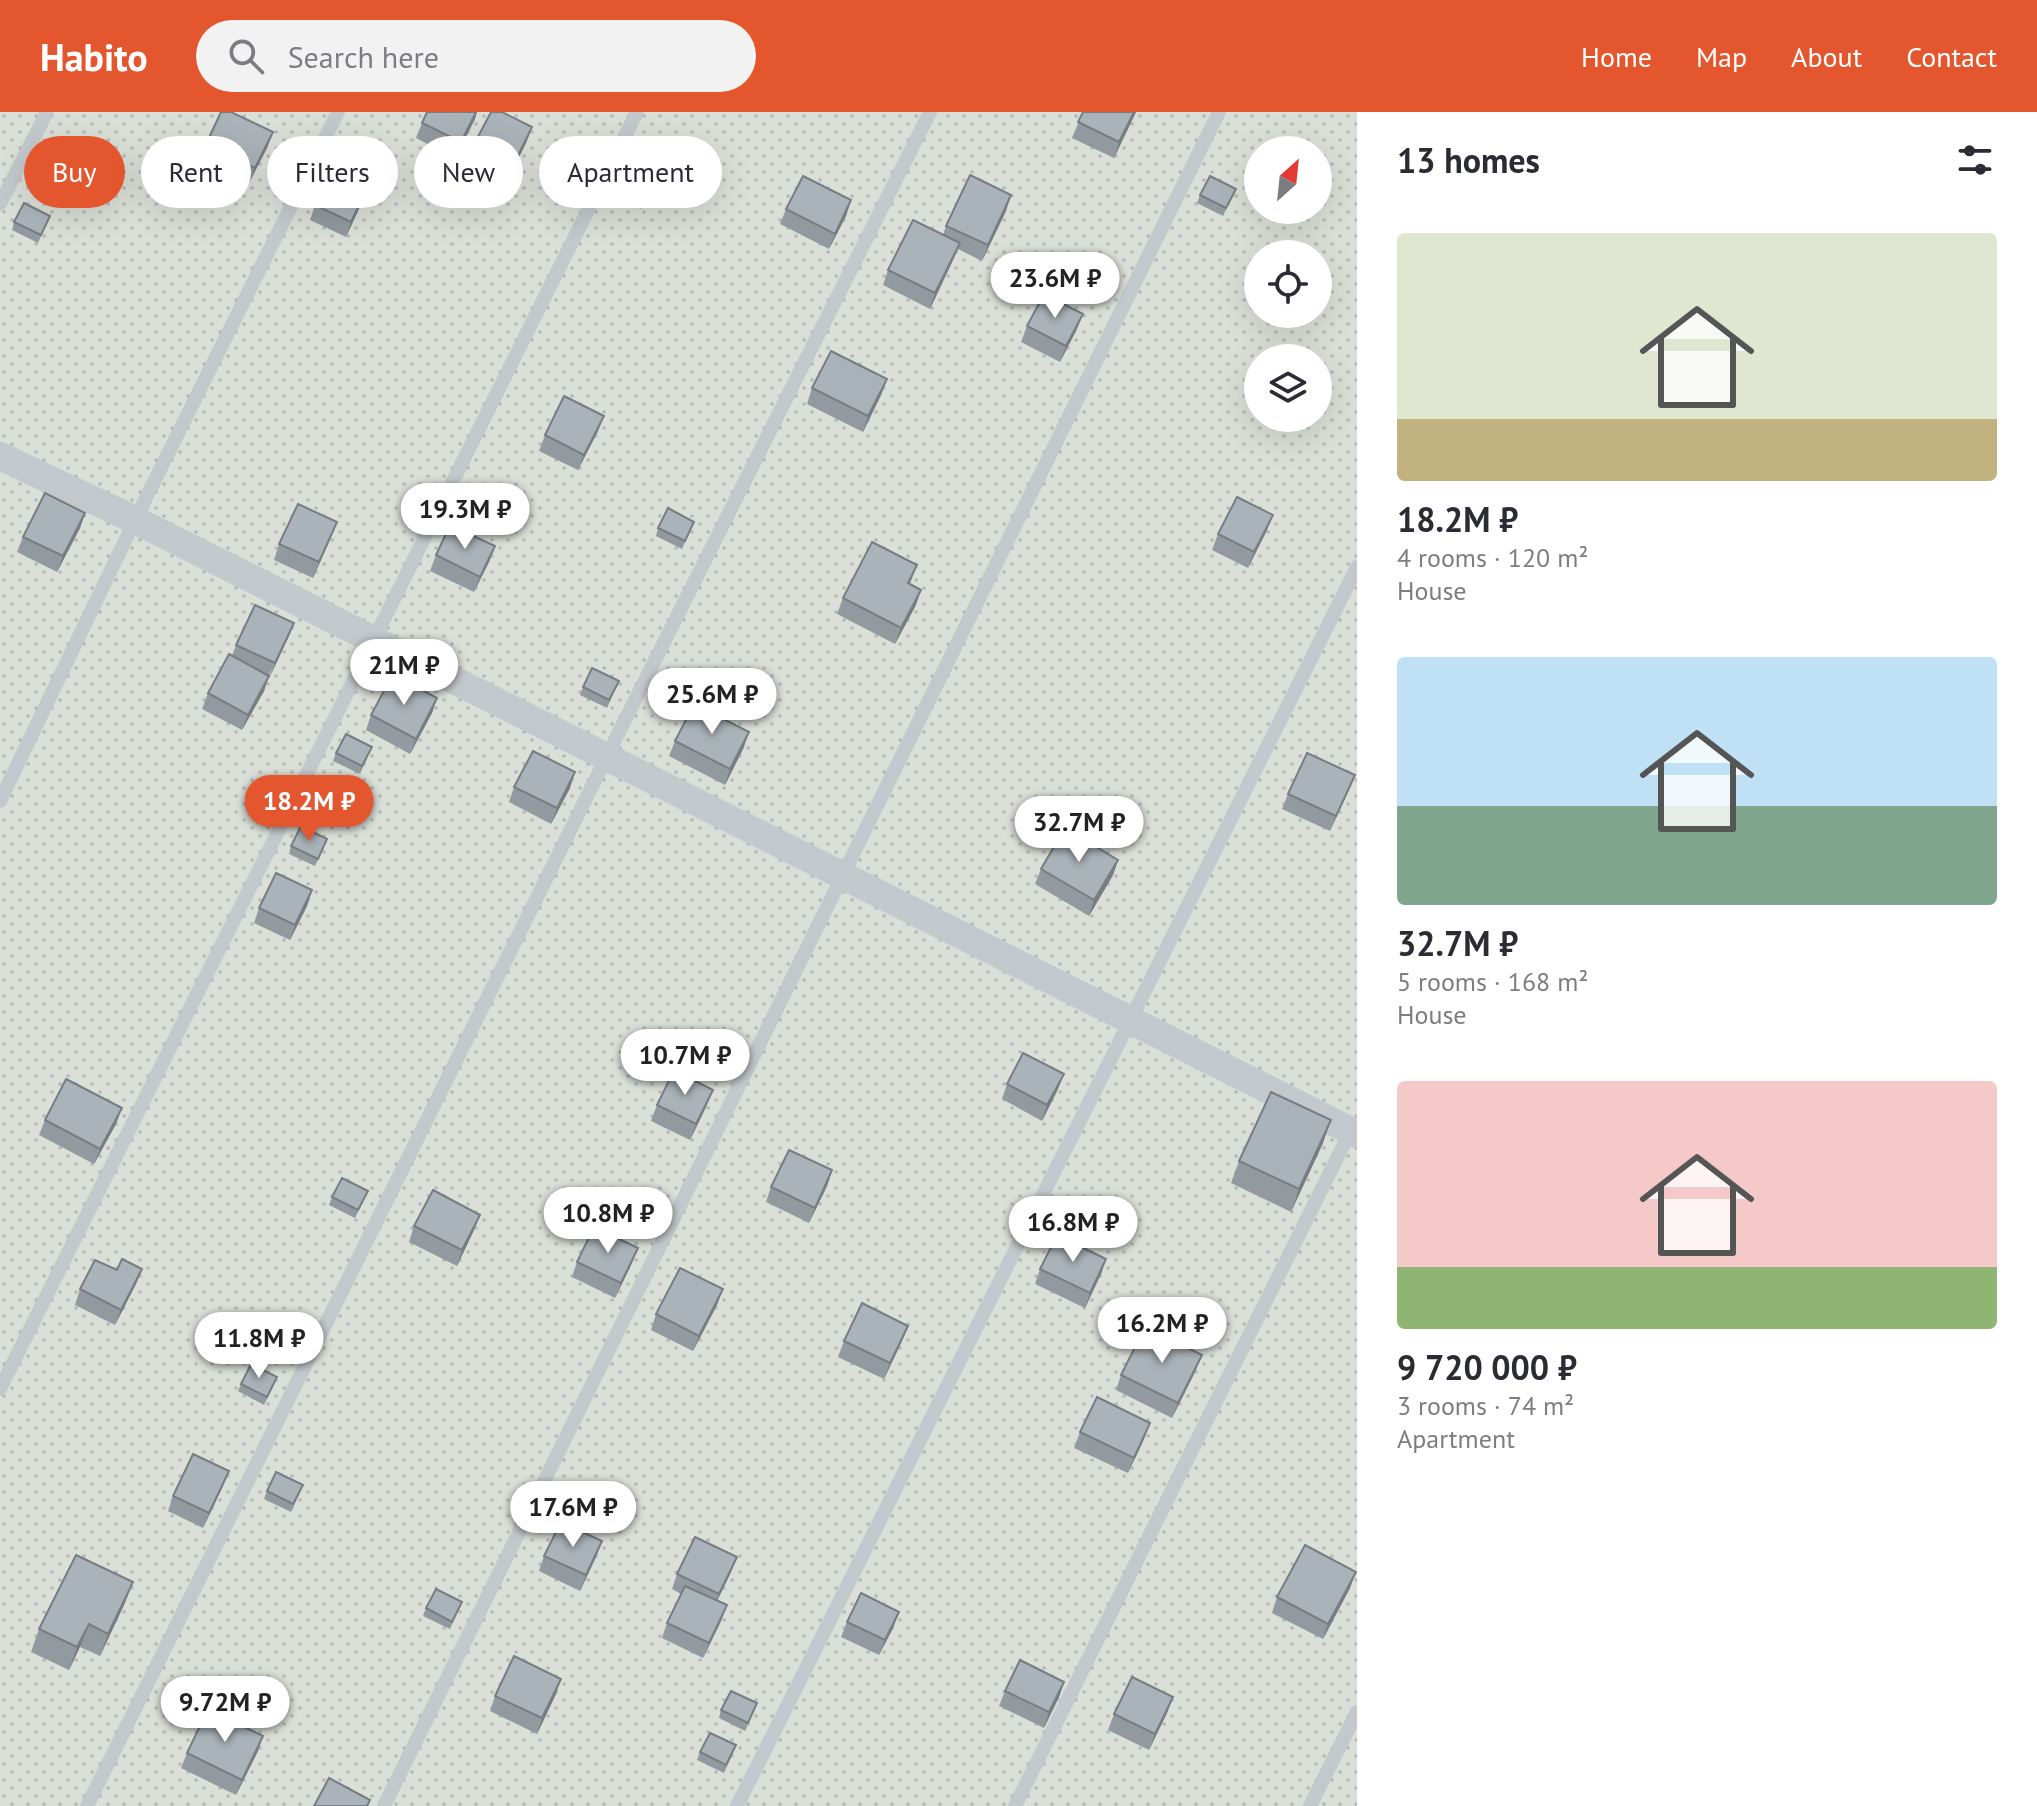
<!DOCTYPE html>
<meta charset="utf-8">
<style>
:root{--surface:#fff;--page:#f2f2f3;--text:#2b2b33;--muted:#7c7c81;--accent:#e4572e}
body{margin:0;font-family:"PT Sans",sans-serif;background:var(--page);color:var(--text);height:100vh;display:flex;flex-direction:column;font-size:30px;white-space:nowrap}
*{box-sizing:border-box;margin:0}
p{font-size:26px;color:var(--muted)}
.icon{flex:none;width:44px;height:44px;fill:none;stroke:currentColor;stroke-width:2;stroke-linecap:round;stroke-linejoin:round}
.map{position:relative;flex:1;overflow:hidden}
.panel{display:flex;flex-direction:column;background:var(--surface);width:680px}
.panel>*{flex:none}
.top-card{position:absolute;left:24px;top:24px;width:760px;height:72px;display:flex;gap:16px}
.needle{width:52px;rotate:27deg}
.controls{position:absolute;left:1244px;top:24px;display:grid;gap:16px}
.controls a{display:grid;place-items:center;width:88px;height:88px;border-radius:50%;background:var(--surface);box-shadow:0 8px 32px #0002;font-size:40px}
.price{position:absolute;translate:-50% -68px;padding:0 18px;border-radius:28px;background:#fff;color:#222;font-size:26px;line-height:52px;filter:drop-shadow(0 2px 4px #0008)}
.price::after{content:'';position:absolute;left:50%;top:48px;width:24px;height:18px;margin-left:-12px;background:inherit;clip-path:polygon(0 0,100% 0,50% 100%)}
.price.selected{background:var(--accent);color:#fff}
ul{padding:0;list-style:none}
li{display:grid;align-content:center;gap:16px;height:424px;padding:0 40px}
li span{display:grid;place-items:center;height:248px;border-radius:8px;color:#555}
li>.icon{margin-inline-start:auto}
span .icon{width:144px;height:144px;fill:#fffc;stroke-width:1}
li b{font-size:34px}
h2{display:flex;justify-content:space-between;align-items:center;height:96px;padding:0 40px;font-size:34px}
.chip{padding:0 28px;border-radius:36px;background:var(--surface);box-shadow:0 8px 32px #0002;font-size:28px;line-height:72px}
.chip.selected{background:var(--accent);color:#fff}
header{display:flex;align-items:center;gap:48px;box-sizing:border-box;height:112px;padding:0 40px;background:var(--accent);color:#fff}
header strong{font-size:38px}
nav{display:flex;gap:44px;margin-inline-start:auto;font-size:28px}
.search{width:560px;height:72px;background:var(--page);display:flex;align-items:center;gap:20px;box-sizing:border-box;padding:0 28px;border-radius:44px;color:var(--muted);font-size:30px}
main{display:flex;flex:1;min-height:0}
.map>svg:first-child{display:block}
</style>
<header>
<strong>Habito</strong>
<div class="search"><svg class="icon" aria-label="search" viewBox="0 0 24 24"><circle cx="10" cy="10" r="6"/><path d="M15 15l6 6"/></svg>Search here</div>
<nav><a>Home</a><a>Map</a><a>About</a><a>Contact</a></nav>
</header>
<main>
<div class="map">
<svg width="1357" height="1694" viewBox="0 0 1357 1694">
<defs>
<pattern id="grass-dots" width="8" height="8" patternUnits="userSpaceOnUse" patternTransform="scale(2)"><rect width="8" height="8" fill="#dadfd7"/><path d="M2 2h.1M6 6h.1" fill="none" stroke="#b4b9b4" stroke-width="1.8" stroke-linecap="round"/></pattern>
</defs>
<rect width="100%" height="100%" fill="#fafaf8"/>
<path fill="url(#grass-dots)" fill-rule="evenodd" d="M0,0H1357V1694H0ZM1258,38H1318V98H1258ZM1258,142H1318V202H1258ZM1258,246H1318V306H1258Z"/>
<g fill="none" stroke-linecap="round" stroke-linejoin="round">
<g stroke="#c3c8cc" stroke-width="14">
<polyline points="0,92 47,0"/>
<polyline points="0,689 135,408 338,0"/>
<polyline points="0,1277 637,0"/>
<polyline points="87,1694 607,644 930,0"/>
<polyline points="384,1694 1219,0"/>
<polyline points="737,1694 1357,455"/>
<polyline points="1015,1694 1353,1014"/>
<polyline points="1310,1694 1357,1600"/>
</g>
<polyline stroke="#c3c8cc" stroke-width="28" points="0,344 135,408 1357,1022"/>
</g>
<g fill="#929a9f">
<polygon points="1083,0 1136,0 1114,46 1072,26"/>
<polygon points="475,7 455,46 416,26 422,11"/>
<polygon points="532,15 526,31 507,69 468,50 473,34"/>
<polygon points="273,20 267,36 249,71 200,47 206,32"/>
<polygon points="374,61 368,77 346,125 310,108 315,93"/>
<polygon points="653,69 641,97 615,84 618,76"/>
<polygon points="1236,77 1223,104 1197,91 1200,83"/>
<polygon points="851,88 846,104 829,137 780,112 786,97"/>
<polygon points="1006,99 982,149 958,137 930,197 883,173 888,158 943,123 946,114"/>
<polygon points="50,104 38,131 12,118 14,110"/>
<polygon points="1027,214 1077,217 1060,250 1021,230"/>
<polygon points="887,267 881,283 863,320 807,292 812,276"/>
<polygon points="598,319 578,358 539,339 545,323"/>
<polygon points="465,394 498,395 489,414 462,402"/>
<polygon points="85,401 80,416 57,460 17,440 23,425"/>
<polygon points="694,410 682,437 656,424 658,416"/>
<polygon points="1267,418 1248,456 1212,438 1218,422"/>
<polygon points="331,425 313,466 274,448 279,432"/>
<polygon points="495,434 489,450 474,480 430,459 436,443"/>
<polygon points="917,453 910,472 916,493 895,532 837,502 843,486"/>
<polygon points="294,511 288,526 268,566 264,579 242,618 202,597 208,581 232,544 236,533"/>
<polygon points="619,569 607,596 580,583 583,575"/>
<polygon points="437,586 432,601 410,642 366,618 371,603"/>
<polygon points="675,629 744,635 725,673 669,644"/>
<polygon points="372,635 360,662 333,649 336,641"/>
<polygon points="1355,663 1330,719 1282,697 1288,682"/>
<polygon points="514,675 570,676 551,712 509,690"/>
<polygon points="327,727 315,754 289,742 291,734"/>
<polygon points="1118,748 1113,763 1089,804 1035,772 1041,757"/>
<polygon points="312,778 307,794 290,828 254,811 259,796"/>
<polygon points="1007,972 1058,977 1042,1009 1002,987"/>
<polygon points="657,993 707,993 690,1028 651,1009"/>
<polygon points="45,1008 116,1012 94,1052 39,1023"/>
<polygon points="1323,1031 1291,1100 1231,1071 1239,1049"/>
<polygon points="832,1058 827,1074 809,1111 766,1090 771,1075"/>
<polygon points="332,1085 365,1086 355,1106 329,1093"/>
<polygon points="480,1103 474,1118 457,1154 409,1130 414,1114"/>
<polygon points="1106,1147 1101,1162 1085,1196 1035,1172 1040,1157"/>
<polygon points="577,1150 632,1151 615,1186 572,1165"/>
<polygon points="142,1157 136,1172 115,1213 75,1193 80,1177 117,1158"/>
<polygon points="717,1193 693,1239 651,1218 656,1202"/>
<polygon points="844,1229 902,1229 884,1267 838,1245"/>
<polygon points="1196,1258 1172,1306 1116,1278 1121,1263"/>
<polygon points="241,1272 274,1273 264,1293 238,1279"/>
<polygon points="1080,1320 1144,1327 1128,1361 1074,1336"/>
<polygon points="229,1359 223,1374 203,1416 168,1399 173,1384"/>
<polygon points="267,1379 300,1381 291,1400 264,1387"/>
<polygon points="602,1429 596,1445 580,1479 539,1459 544,1444"/>
<polygon points="737,1445 731,1460 717,1489 721,1509 703,1546 662,1526 667,1511 681,1482 672,1477 677,1462"/>
<polygon points="133,1470 124,1493 100,1544 80,1535 69,1558 31,1540 39,1517"/>
<polygon points="1350,1476 1323,1527 1272,1501 1277,1485"/>
<polygon points="462,1490 450,1517 423,1504 426,1496"/>
<polygon points="899,1500 893,1516 879,1543 841,1525 847,1510"/>
<polygon points="1064,1570 1059,1585 1044,1616 999,1594 1005,1579"/>
<polygon points="556,1582 537,1622 490,1599 495,1584"/>
<polygon points="1173,1585 1167,1601 1149,1638 1108,1618 1114,1602"/>
<polygon points="721,1598 754,1599 745,1619 719,1606"/>
<polygon points="263,1624 258,1639 236,1683 181,1656 187,1641"/>
<polygon points="700,1640 733,1641 724,1661 697,1648"/>
</g>
<g fill="#777d82">
<polygon points="476,0 477,0 475,7 455,46 461,30"/>
<polygon points="1134,0 1136,0 1114,46 1119,30"/>
<polygon points="532,15 526,31 507,69 513,54"/>
<polygon points="273,20 267,36 249,71 255,56"/>
<polygon points="374,61 368,77 346,125 351,110"/>
<polygon points="1011,83 1006,99 982,149 988,133"/>
<polygon points="851,88 846,104 829,137 835,122"/>
<polygon points="960,131 954,146 930,197 935,181"/>
<polygon points="1083,202 1077,217 1060,250 1066,234"/>
<polygon points="887,267 881,283 863,320 868,304"/>
<polygon points="604,304 598,319 578,358 584,343"/>
<polygon points="85,401 80,416 57,460 63,444"/>
<polygon points="1273,403 1267,418 1248,456 1254,440"/>
<polygon points="337,410 331,425 313,466 319,450"/>
<polygon points="495,434 489,450 474,480 480,465"/>
<polygon points="921,478 916,493 895,532 901,516"/>
<polygon points="294,511 288,526 269,567 275,551"/>
<polygon points="269,564 264,579 242,618 248,603"/>
<polygon points="437,586 432,601 410,642 416,627"/>
<polygon points="749,620 744,635 725,673 730,657"/>
<polygon points="575,660 570,676 551,712 557,696"/>
<polygon points="1355,663 1349,678 1330,719 1336,704"/>
<polygon points="1118,748 1113,763 1089,804 1094,788"/>
<polygon points="312,778 307,794 290,828 295,813"/>
<polygon points="1064,962 1058,977 1042,1009 1047,993"/>
<polygon points="713,978 707,993 690,1028 696,1012"/>
<polygon points="122,996 116,1012 94,1052 100,1037"/>
<polygon points="1331,1008 1323,1031 1291,1100 1299,1077"/>
<polygon points="832,1058 827,1074 809,1111 815,1096"/>
<polygon points="480,1103 474,1118 457,1154 462,1138"/>
<polygon points="638,1136 632,1151 615,1186 621,1171"/>
<polygon points="1106,1147 1101,1162 1085,1196 1090,1181"/>
<polygon points="142,1157 136,1172 115,1213 121,1198"/>
<polygon points="723,1177 717,1193 693,1239 699,1224"/>
<polygon points="908,1214 902,1229 884,1267 890,1251"/>
<polygon points="1202,1243 1196,1258 1172,1306 1178,1291"/>
<polygon points="1150,1311 1144,1327 1128,1361 1134,1346"/>
<polygon points="229,1359 223,1374 203,1416 209,1401"/>
<polygon points="602,1429 596,1445 580,1479 586,1463"/>
<polygon points="737,1445 731,1460 713,1497 719,1482"/>
<polygon points="1356,1460 1350,1476 1323,1527 1328,1512"/>
<polygon points="133,1470 124,1493 100,1544 108,1522"/>
<polygon points="727,1493 721,1509 703,1546 709,1531"/>
<polygon points="899,1500 893,1516 879,1543 885,1528"/>
<polygon points="89,1512 80,1535 69,1558 77,1535"/>
<polygon points="561,1567 556,1582 537,1622 542,1606"/>
<polygon points="1064,1570 1059,1585 1044,1616 1049,1600"/>
<polygon points="1173,1585 1167,1601 1149,1638 1155,1622"/>
<polygon points="263,1624 258,1639 236,1683 242,1668"/>
</g>
<g fill="#aab3b9" stroke="#777d82" stroke-width="2">
<polygon points="221,0 231,0 273,20 255,56 206,32"/>
<polygon points="427,0 476,0 461,30 422,11"/>
<polygon points="491,0 502,0 532,15 513,54 473,34"/>
<polygon points="1083,0 1134,0 1119,30 1078,10"/>
<polygon points="338,45 374,61 351,110 315,93"/>
<polygon points="627,57 653,69 644,89 618,76"/>
<polygon points="970,63 1011,83 988,133 946,114"/>
<polygon points="803,64 851,88 835,122 786,97"/>
<polygon points="1210,64 1236,77 1226,96 1200,83"/>
<polygon points="24,91 50,104 41,123 14,110"/>
<polygon points="913,108 960,131 935,181 888,158"/>
<polygon points="1044,182 1083,202 1066,234 1027,214"/>
<polygon points="831,239 887,267 868,304 812,276"/>
<polygon points="564,284 604,304 584,343 545,323"/>
<polygon points="475,375 501,388 492,407 465,394"/>
<polygon points="45,381 85,401 63,444 23,425"/>
<polygon points="1237,385 1273,403 1254,440 1218,422"/>
<polygon points="298,392 337,410 319,450 279,432"/>
<polygon points="668,396 694,410 685,429 658,416"/>
<polygon points="450,413 495,434 480,465 436,443"/>
<polygon points="872,430 917,453 908,471 921,478 901,516 843,486"/>
<polygon points="255,493 294,511 275,551 236,533"/>
<polygon points="229,542 269,564 248,603 208,581"/>
<polygon points="592,556 619,569 609,588 583,575"/>
<polygon points="393,562 437,586 416,627 371,603"/>
<polygon points="694,592 749,620 730,657 675,629"/>
<polygon points="346,622 372,635 362,654 336,641"/>
<polygon points="533,639 575,660 557,696 514,675"/>
<polygon points="1307,641 1355,663 1336,704 1288,682"/>
<polygon points="301,714 327,727 318,747 291,734"/>
<polygon points="1065,716 1118,748 1094,788 1041,757"/>
<polygon points="276,761 312,778 295,813 259,796"/>
<polygon points="1023,941 1064,962 1047,993 1007,972"/>
<polygon points="674,958 713,978 696,1012 657,993"/>
<polygon points="66,967 122,996 100,1037 45,1008"/>
<polygon points="1271,980 1331,1008 1299,1077 1239,1049"/>
<polygon points="789,1038 832,1058 815,1096 771,1075"/>
<polygon points="342,1066 368,1079 358,1098 332,1085"/>
<polygon points="433,1078 480,1103 462,1138 414,1114"/>
<polygon points="594,1115 638,1136 621,1171 577,1150"/>
<polygon points="1057,1123 1106,1147 1090,1181 1040,1157"/>
<polygon points="122,1147 142,1157 121,1198 80,1177 95,1148 117,1158"/>
<polygon points="680,1156 723,1177 699,1224 656,1202"/>
<polygon points="862,1191 908,1214 890,1251 844,1229"/>
<polygon points="1145,1215 1202,1243 1178,1291 1121,1263"/>
<polygon points="251,1252 277,1265 267,1285 241,1272"/>
<polygon points="1097,1285 1150,1311 1134,1346 1080,1320"/>
<polygon points="193,1342 229,1359 209,1401 173,1384"/>
<polygon points="276,1360 303,1373 293,1392 267,1379"/>
<polygon points="561,1410 602,1429 586,1463 544,1444"/>
<polygon points="695,1425 737,1445 719,1482 677,1462"/>
<polygon points="1305,1433 1356,1460 1328,1512 1277,1485"/>
<polygon points="76,1443 133,1470 108,1522 89,1512 77,1535 39,1517"/>
<polygon points="685,1474 727,1493 709,1531 667,1511"/>
<polygon points="436,1477 462,1490 452,1510 426,1496"/>
<polygon points="861,1481 899,1500 885,1528 847,1510"/>
<polygon points="514,1544 561,1567 542,1606 495,1584"/>
<polygon points="1020,1548 1064,1570 1049,1600 1005,1579"/>
<polygon points="1132,1565 1173,1585 1155,1622 1114,1602"/>
<polygon points="731,1579 757,1591 748,1611 721,1598"/>
<polygon points="208,1597 263,1624 242,1668 187,1641"/>
<polygon points="710,1621 736,1633 726,1653 700,1640"/>
<polygon points="329,1666 370,1688 367,1694 314,1694"/>
</g>
</svg>
<div class="controls">
<a><svg class="needle" viewBox="-14 -14 28 28"><path d="M0-13l5 13h-10z" fill="#e53935"/><path d="M0 13l5-13h-10z" fill="#7c7c81"/></svg></a>
<a><svg class="icon" aria-label="locate" viewBox="0 0 24 24"><circle cx="12" cy="12" r="6"/><path d="M12 2v4M12 18v4M2 12h4M18 12h4"/></svg></a>
<a><svg class="icon" aria-label="layers" viewBox="0 0 24 24"><path d="M12 4l9 5-9 5-9-5zM3 14l9 5 9-5"/></svg></a>
</div>
<b class="price" style="left:1055px;top:208px">23.6M ₽</b>
<b class="price" style="left:465px;top:439px">19.3M ₽</b>
<b class="price" style="left:404px;top:595px">21M ₽</b>
<b class="price" style="left:712px;top:624px">25.6M ₽</b>
<b class="price selected" style="left:309px;top:731px">18.2M ₽</b>
<b class="price" style="left:1079px;top:752px">32.7M ₽</b>
<b class="price" style="left:685px;top:985px">10.7M ₽</b>
<b class="price" style="left:608px;top:1143px">10.8M ₽</b>
<b class="price" style="left:1073px;top:1152px">16.8M ₽</b>
<b class="price" style="left:1162px;top:1253px">16.2M ₽</b>
<b class="price" style="left:259px;top:1268px">11.8M ₽</b>
<b class="price" style="left:573px;top:1437px">17.6M ₽</b>
<b class="price" style="left:225px;top:1632px">9.72M ₽</b>
<div class="top-card">
<a class="chip selected">Buy</a>
<a class="chip">Rent</a>
<a class="chip">Filters</a>
<a class="chip">New</a>
<a class="chip">Apartment</a>
</div>
</div>
<section class="panel">
<h2>13 homes<svg class="icon" aria-label="filters" viewBox="0 0 24 24"><path d="M4 7h16M4 17h16"/><circle cx="9" cy="7" r="2"/><circle cx="15" cy="17" r="2"/></svg></h2>
<ul>
<li><span style="background:linear-gradient(#dfe7d0 75%,#c2b280 0)"><svg class="icon" aria-label="home" viewBox="0 0 24 24"><path d="M3 11l9-7 9 7M6 9v11h12V9"/></svg></span><div><b>18.2M ₽</b><p>4 rooms · 120 m²</p><p>House</p></div></li>
<li><span style="background:linear-gradient(#bfe0f5 60%,#7fa58c 0)"><svg class="icon" aria-label="home" viewBox="0 0 24 24"><path d="M3 11l9-7 9 7M6 9v11h12V9"/></svg></span><div><b>32.7M ₽</b><p>5 rooms · 168 m²</p><p>House</p></div></li>
<li><span style="background:linear-gradient(#f6c9c9 75%,#8fb573 0)"><svg class="icon" aria-label="home" viewBox="0 0 24 24"><path d="M3 11l9-7 9 7M6 9v11h12V9"/></svg></span><div><b>9 720 000 ₽</b><p>3 rooms · 74 m²</p><p>Apartment</p></div></li>
</ul>
</section>
</main>
